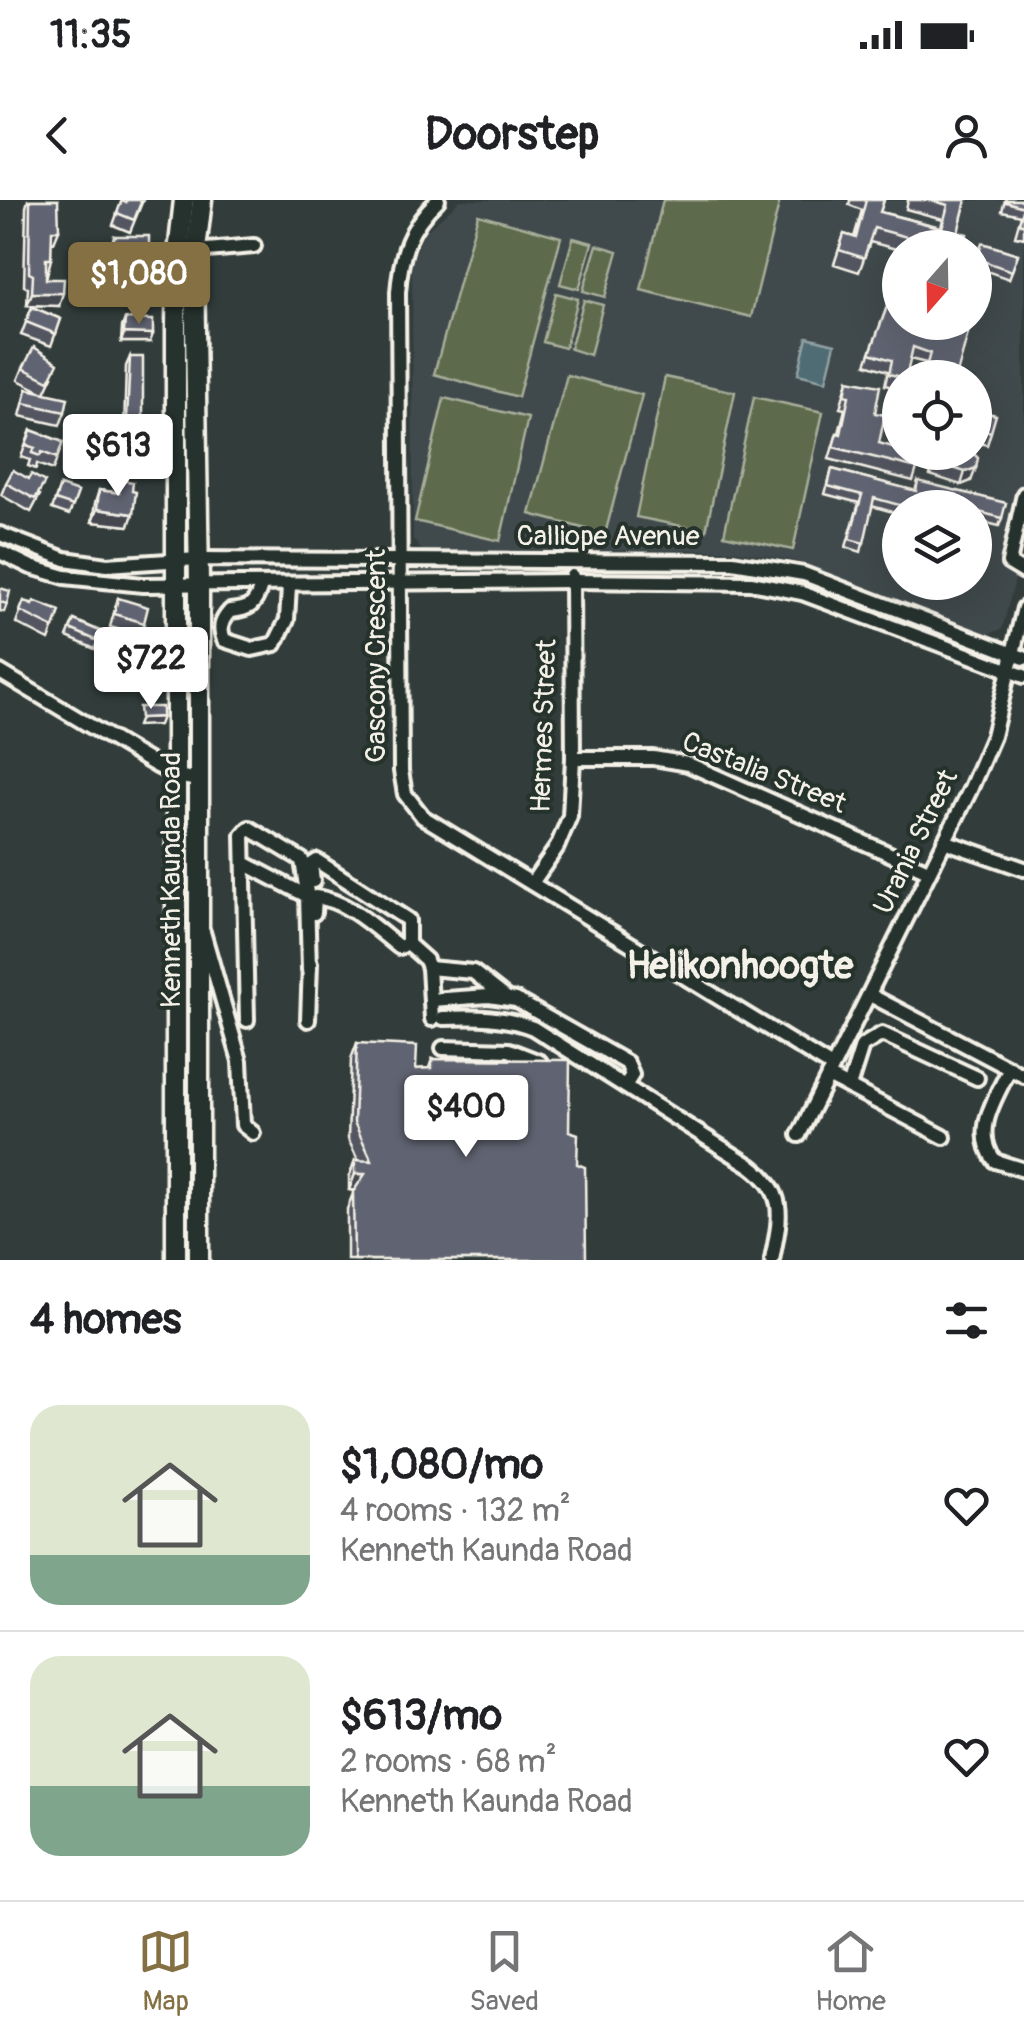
<!DOCTYPE html>
<meta charset="utf-8">
<style>
:root{--surface:#fff;--page:#f6f6f6;--text:#202124;--muted:#757577;--line:#e0e0e0;--accent:#847042}
body{margin:0;font-family:Pangolin,sans-serif;background:var(--page);color:var(--text);height:100vh;display:flex;flex-direction:column;font-size:38px;white-space:nowrap}
*{box-sizing:border-box;margin:0}
p{font-size:32px;color:var(--muted)}
.icon{flex:none;width:55px;height:55px;fill:none;stroke:currentColor;stroke-width:2;stroke-linecap:round;stroke-linejoin:round}
.map{position:relative;height:1060px;overflow:hidden}
.side{display:flex;flex-direction:column;background:var(--surface);flex:1}
.side>*{flex:none}
.needle{width:65px;rotate:200deg}
.buttons{position:absolute;left:882px;top:30px;display:grid;gap:20px}
.buttons a{display:grid;place-items:center;width:110px;height:110px;border-radius:50%;background:var(--surface);box-shadow:0 10px 40px #0002;font-size:50px}
.price{position:absolute;translate:-50% -85px;padding:0 22px;border-radius:10px;background:#fff;color:#222;font-size:32px;line-height:65px;filter:drop-shadow(0 2px 5px #0008)}
.price::after{content:'';position:absolute;left:50%;top:60px;width:30px;height:22px;margin-left:-15px;background:inherit;clip-path:polygon(0 0,100% 0,50% 100%)}
.price.selected{background:var(--accent);color:#fff}
ul{padding:0;list-style:none}
li{display:flex;align-items:center;gap:30px;height:250px;padding:0 30px}
li+li{border-top:2px solid var(--line)}
li span{display:grid;place-items:center;flex:none;width:280px;height:200px;border-radius:30px;color:#555}
li>.icon{margin-inline-start:auto}
span .icon{width:120px;height:120px;fill:#fffc;stroke-width:1}
li b{font-size:42px}
h2{display:flex;justify-content:space-between;align-items:center;height:120px;padding:0 30px;font-size:42px}
.status{display:flex;justify-content:space-between;align-items:center;height:70px;padding:0 50px;background:var(--surface);direction:ltr}
.status svg{height:28px;fill:currentColor}
header{display:flex;justify-content:space-between;align-items:center;height:130px;padding:0 30px;background:var(--surface);font-size:45px;font-weight:800}
.tabs{display:flex;justify-content:space-around;align-items:center;height:140px;border-top:2px solid var(--line);background:var(--surface);font-size:28px;color:var(--muted)}
.tabs a{display:grid;justify-items:center;gap:5px}
.tabs .selected{color:var(--accent)}
.map>svg:first-child{display:block}
</style>
<div class="status"><b>11:35</b><svg viewBox="0 0 49 12"><path d="M0 12V9h3v3zM5 12V6h3v6zM10 12V3h3v9zM15 12V0h3v12zM26 1h20v11H26zM47 4h2v5h-2z"/></svg></div>
<header><svg class="icon" aria-label="back" viewBox="0 0 24 24"><path d="M15 5l-7 7 7 7"/></svg>Doorstep<svg class="icon" aria-label="person" viewBox="0 0 24 24"><circle cx="12" cy="8" r="4"/><path d="M4 21q1-7 8-7t8 7"/></svg></header>
<div class="map">
<svg width="1024" height="1060" viewBox="0 0 1024 1060">
<rect width="100%" height="100%" fill="#323d3b"/>
<filter id="ink" filterUnits="userSpaceOnUse"><feTurbulence type="fractalNoise" baseFrequency=".01" numOctaves="2"/><feDisplacementMap in="SourceGraphic" scale="20" xChannelSelector="R" yChannelSelector="G"/><feConvolveMatrix kernelMatrix="1 2 1 2 8 2 1 2 1" color-interpolation-filters="sRGB"/></filter>
<g filter="url(#ink)">
<path fill="#40494b" fill-rule="evenodd" d="M460,0H1024V346L1002,429L988,434L795,361L732,350L422,351L413,339L412,60L425,32ZM900,48H975V122H900ZM900,178H975V252H900ZM900,308H975V382H900Z"/>
<g fill="#5d6a4c" stroke="#a8ae9a" stroke-width="2.5">
<polygon points="663,0 780,0 751,117 641,90"/>
<polygon points="478,14 561,37 518,197 434,174"/>
<polygon points="573,38 592,43 579,89 560,84"/>
<polygon points="597,45 618,51 605,97 583,91"/>
<polygon points="556,93 578,99 565,148 543,142"/>
<polygon points="584,100 603,105 590,155 570,149"/>
<polygon points="567,175 642,195 605,334 530,314"/>
<polygon points="665,177 735,192 706,331 636,317"/>
<polygon points="754,197 823,212 793,350 724,335"/>
<polygon points="444,198 528,218 500,341 415,321"/>
</g>
<polygon fill="#4f6c75" stroke="#91a1a3" stroke-width="2.5" points="807,137 835,144 826,181 798,174"/>
<g fill="none" stroke-linecap="round" stroke-linejoin="round">
<defs>
<g id="minor">
<path d="M438,0C409,27 401,53 398,92L401,571L405,594L423,617L832,867"/>
<polyline points="195,51 254,46"/>
<polyline points="1024,294 1009,363 1024,372"/>
<polyline points="0,334 65,359 107,365 198,359 733,362 804,374 1024,458"/>
<polyline points="0,352 31,367 65,377 143,385 572,381 751,383 802,393 1024,476"/>
<path d="M261,386C255,406 250,409 230,411C221,421 219,427 224,440L252,449L275,444L287,420L289,386"/>
<polyline points="0,472 157,566 177,576 198,580"/>
<polyline points="573,558 653,558 688,564 928,671"/>
<polyline points="944,641 1024,669"/>
<polyline points="244,663 307,696"/>
<polyline points="313,681 311,665 317,661 408,720 408,744"/>
<polyline points="532,683 557,647 570,616 573,558 572,376"/>
<path d="M314,713L315,697C347,700 375,728 399,747L408,744L426,760L429,768L432,819"/>
<polyline points="203,732 240,861 243,925 253,933"/>
<polyline points="429,768 473,772 505,797"/>
<polyline points="870,795 1024,876"/>
<polyline points="431,800 489,796 516,800 627,863 632,875 625,886"/>
<path d="M443,818C475,817 503,816 533,828L751,966C788,994 780,1018 772,1060"/>
<polyline points="247,820 243,635 249,628 302,660 307,693 309,770"/>
<polyline points="308,820 310,763"/>
<polyline points="443,848 509,850 540,862"/>
<path d="M1010,868C996,898 972,930 995,961L1024,970"/>
<polyline points="828,876 944,937"/>
<polyline points="849,887 862,846 882,834 977,878"/>
<polyline points="799,935 970,590 993,536 1024,408"/>
</g>
<g id="major">
<polyline points="176,1060 176,125 177,62 184,0"/>
<polyline points="199,1060 199,383 194,66 202,0"/>
</g>
</defs>
<use href="#minor" stroke="#f4f1e8" stroke-width="20"/>
<use href="#major" stroke="#f4f1e8" stroke-width="25"/>
<use href="#minor" stroke="#26332d" stroke-width="12"/>
<use href="#major" stroke="#26332d" stroke-width="18"/>
</g>
<g fill="#535661" stroke="#f4f1e8" stroke-width="2.5">
<polygon points="28,0 58,0 54,42 51,42 51,59 46,79 59,106 27,105 28,88 24,86 26,7"/>
<polygon points="122,0 126,2 143,0 130,32 113,25"/>
<polygon points="850,0 884,0 880,12 941,27 943,19 906,9 908,0 966,0 958,32 963,48 900,48 900,50 870,42 859,72 834,64 844,34 854,37 862,10 849,5"/>
<polygon points="1005,0 1024,0 1024,38 1015,36 1021,15 1002,11"/>
<polygon points="114,36 149,58 145,70 140,98 102,98 103,88 107,75 114,75 117,67 127,67 128,63 110,63 110,49"/>
<polygon points="982,43 1018,54 1009,79 975,67"/>
<polygon points="892,93 900,122 956,178 922,178 926,163 910,159 900,178 900,189 885,185 888,171 866,164"/>
<polygon points="32,107 61,119 51,146 21,135"/>
<polygon points="125,119 150,142 121,142 122,127"/>
<polygon points="130,157 140,229 124,228 126,166"/>
<polygon points="23,168 53,176 45,193 65,212 60,225 20,216 27,189 42,192 18,180"/>
<polygon points="848,180 875,213 879,243 917,268 913,281 829,259 837,233 839,233 845,209 840,208"/>
<polygon points="899,190 900,191 900,223 890,220"/>
<polygon points="975,210 991,232 987,245 975,242"/>
<polygon points="31,230 63,242 53,270 37,264 36,269 28,266 30,260 21,257"/>
<polygon points="145,232 145,261 136,262 135,258 123,260 121,244 124,235"/>
<polygon points="936,252 972,252 971,281 961,285 930,275"/>
<polygon points="832,269 915,291 918,281 1002,318 999,326 975,320 975,308 900,308 900,314 872,306 861,352 846,347 859,303 825,294"/>
<polygon points="120,280 132,291 129,326 92,322 95,303 99,290 116,292"/>
<polygon points="6,283 40,295 31,312 1,295"/>
<polygon points="60,286 78,292 69,315 52,309"/>
<polygon points="0,388 7,404 4,412 0,411"/>
<polygon points="118,398 144,423 139,435 110,427"/>
<polygon points="24,401 60,411 49,440 16,423"/>
<polygon points="74,420 102,432 95,449 67,437"/>
<polygon points="148,452 145,460 125,479 114,467 117,458"/>
<polygon points="357,843 416,869 429,868 432,859 569,931 577,964 586,1060 347,1060 347,1009 354,991 349,990 349,977 355,960 358,960 348,939 351,859"/>
</g>
<g fill="#44464f" stroke="#f4f1e8" stroke-width="2.5">
<polygon points="52,30 59,30 54,42 47,42"/>
<polygon points="114,50 132,50 128,63 110,63"/>
<polygon points="107,85 145,86 140,98 102,98"/>
<polygon points="32,93 63,93 59,106 27,105"/>
<polygon points="124,133 153,134 150,142 121,142"/>
<polygon points="127,219 143,220 140,229 124,228"/>
<polygon points="138,250 135,258 123,260 126,251"/>
<polygon points="148,253 145,261 136,262 139,254"/>
<polygon points="976,268 971,281 961,285 965,272"/>
<polygon points="97,309 133,314 129,326 92,322"/>
<polygon points="148,452 145,460 125,479 128,470"/>
<polygon points="162,517 159,525 137,526 140,518"/>
<polygon points="355,974 365,974 359,991 349,990"/>
</g>
<g fill="#616471" stroke="#f4f1e8" stroke-width="2.5">
<polygon points="30,0 58,0 59,30 52,30 51,59 46,59 46,79 64,79 63,93 32,93 33,75 29,73"/>
<polygon points="122,0 126,2 126,0 142,0 134,20 117,13"/>
<polygon points="866,0 884,0 880,12 942,28 948,5 929,0 966,0 958,32 967,34 963,48 947,48 874,28 864,58 839,50 844,34 856,38"/>
<polygon points="1006,0 1024,0 1024,7 1006,2"/>
<polygon points="1024,6 1024,25 1019,23"/>
<polygon points="114,36 149,36 149,58 145,58 145,86 107,85 107,75 117,75 117,67 132,67 132,50 114,50"/>
<polygon points="982,43 1018,54 1012,71 977,59"/>
<polygon points="892,93 900,96 900,122 971,122 956,178 923,178 930,153 913,147 906,178 889,174 892,160 870,153"/>
<polygon points="32,107 61,119 56,134 26,122"/>
<polygon points="125,119 153,120 153,134 124,133"/>
<polygon points="34,147 58,163 49,181 23,168"/>
<polygon points="130,157 143,157 143,220 127,219"/>
<polygon points="848,180 880,186 875,213 885,215 879,243 900,249 900,252 921,254 917,268 833,247 837,233 841,234 849,196 845,195"/>
<polygon points="27,189 68,198 65,212 24,203"/>
<polygon points="899,190 900,191 900,209 894,207"/>
<polygon points="975,210 996,215 991,232 975,228"/>
<polygon points="31,230 63,242 57,258 42,252 40,256 32,253 35,248 26,245"/>
<polygon points="145,232 148,253 139,254 138,250 126,251 124,235"/>
<polygon points="937,252 972,252 978,258 976,268 965,272 934,262"/>
<polygon points="832,269 916,291 918,281 1006,303 1002,318 975,311 975,308 962,308 948,304 947,308 910,308 874,298 864,343 849,339 862,295 828,286"/>
<polygon points="13,270 29,279 31,274 45,282 35,299 6,283"/>
<polygon points="120,280 133,282 132,291 136,292 133,314 97,309 99,290 119,293"/>
<polygon points="60,286 78,292 73,306 55,300"/>
<polygon points="0,388 10,391 7,404 0,402"/>
<polygon points="118,398 148,407 144,423 114,414"/>
<polygon points="24,401 32,405 34,401 60,411 54,428 20,411"/>
<polygon points="74,420 102,432 98,441 70,429"/>
<polygon points="136,440 148,452 128,470 117,458"/>
<polygon points="139,507 162,507 162,517 140,518"/>
<polygon points="357,843 417,846 416,869 432,868 432,859 570,860 569,931 578,934 577,964 585,967 586,1060 355,1060 354,1055 353,992 365,974 355,974 355,960 372,961 354,922"/>
</g>
</g>
<g text-anchor="middle" dominant-baseline="central" stroke-width="8" stroke-linejoin="round" paint-order="stroke">
<g font-size="28" fill="#f4f1e8" stroke="#26332d">
<text x="608" y="336">Calliope Avenue</text>
<text transform="translate(376 456) rotate(-90)">Gascony Crescent</text>
<text transform="translate(544 526) rotate(-88)">Hermes Street</text>
<text transform="translate(764 573) rotate(22)">Castalia Street</text>
<text transform="translate(916 642) rotate(-64)">Urania Street</text>
<text transform="translate(171 680) rotate(-90)">Kenneth Kaunda Road</text>
</g>
<g font-size="38" font-weight="bold" fill="#f4f1e8" stroke="#26332d">
<text x="740" y="766">Helikonhoogte</text>
</g>
</g>
</svg>
<div class="buttons">
<a><svg class="needle" viewBox="-14 -14 28 28"><path d="M0-13l5 13h-10z" fill="#e53935"/><path d="M0 13l5-13h-10z" fill="#757577"/></svg></a>
<a><svg class="icon" aria-label="locate" viewBox="0 0 24 24"><circle cx="12" cy="12" r="6"/><path d="M12 2v4M12 18v4M2 12h4M18 12h4"/></svg></a>
<a><svg class="icon" aria-label="layers" viewBox="0 0 24 24"><path d="M12 4l9 5-9 5-9-5zM3 14l9 5 9-5"/></svg></a>
</div>
<b class="price selected" style="left:139px;top:127px">$1,080</b>
<b class="price" style="left:118px;top:299px">$613</b>
<b class="price" style="left:151px;top:512px">$722</b>
<b class="price" style="left:466px;top:960px">$400</b>
</div>
<section class="side">
<h2>4 homes<svg class="icon" aria-label="filters" viewBox="0 0 24 24"><path d="M4 7h16M4 17h16"/><circle cx="9" cy="7" r="2"/><circle cx="15" cy="17" r="2"/></svg></h2>
<ul>
<li><span style="background:linear-gradient(#dfe7d0 75%,#7fa58c 0)"><svg class="icon" aria-label="home" viewBox="0 0 24 24"><path d="M3 11l9-7 9 7M6 9v11h12V9"/></svg></span><div><b>$1,080/mo</b><p>4 rooms · 132 m²</p><p>Kenneth Kaunda Road</p></div><svg class="icon" aria-label="heart" viewBox="0 0 24 24"><path d="M12 20l-8-8c-3-5 5-10 8-4 3-6 11-1 8 4z"/></svg></li>
<li><span style="background:linear-gradient(#dfe7d0 65%,#7fa58c 0)"><svg class="icon" aria-label="home" viewBox="0 0 24 24"><path d="M3 11l9-7 9 7M6 9v11h12V9"/></svg></span><div><b>$613/mo</b><p>2 rooms · 68 m²</p><p>Kenneth Kaunda Road</p></div><svg class="icon" aria-label="heart" viewBox="0 0 24 24"><path d="M12 20l-8-8c-3-5 5-10 8-4 3-6 11-1 8 4z"/></svg></li>
</ul>
</section>
<nav class="tabs">
<a class="selected"><svg class="icon" aria-label="map" viewBox="0 0 24 24"><path d="M3 6l6-2 6 2 6-2v14l-6 2-6-2-6 2zM9 4v14M15 6v14"/></svg>Map</a>
<a><svg class="icon" aria-label="saved" viewBox="0 0 24 24"><path d="M7 4h10v16l-5-4-5 4z"/></svg>Saved</a>
<a><svg class="icon" aria-label="home" viewBox="0 0 24 24"><path d="M3 11l9-7 9 7M6 9v11h12V9"/></svg>Home</a>
</nav>
